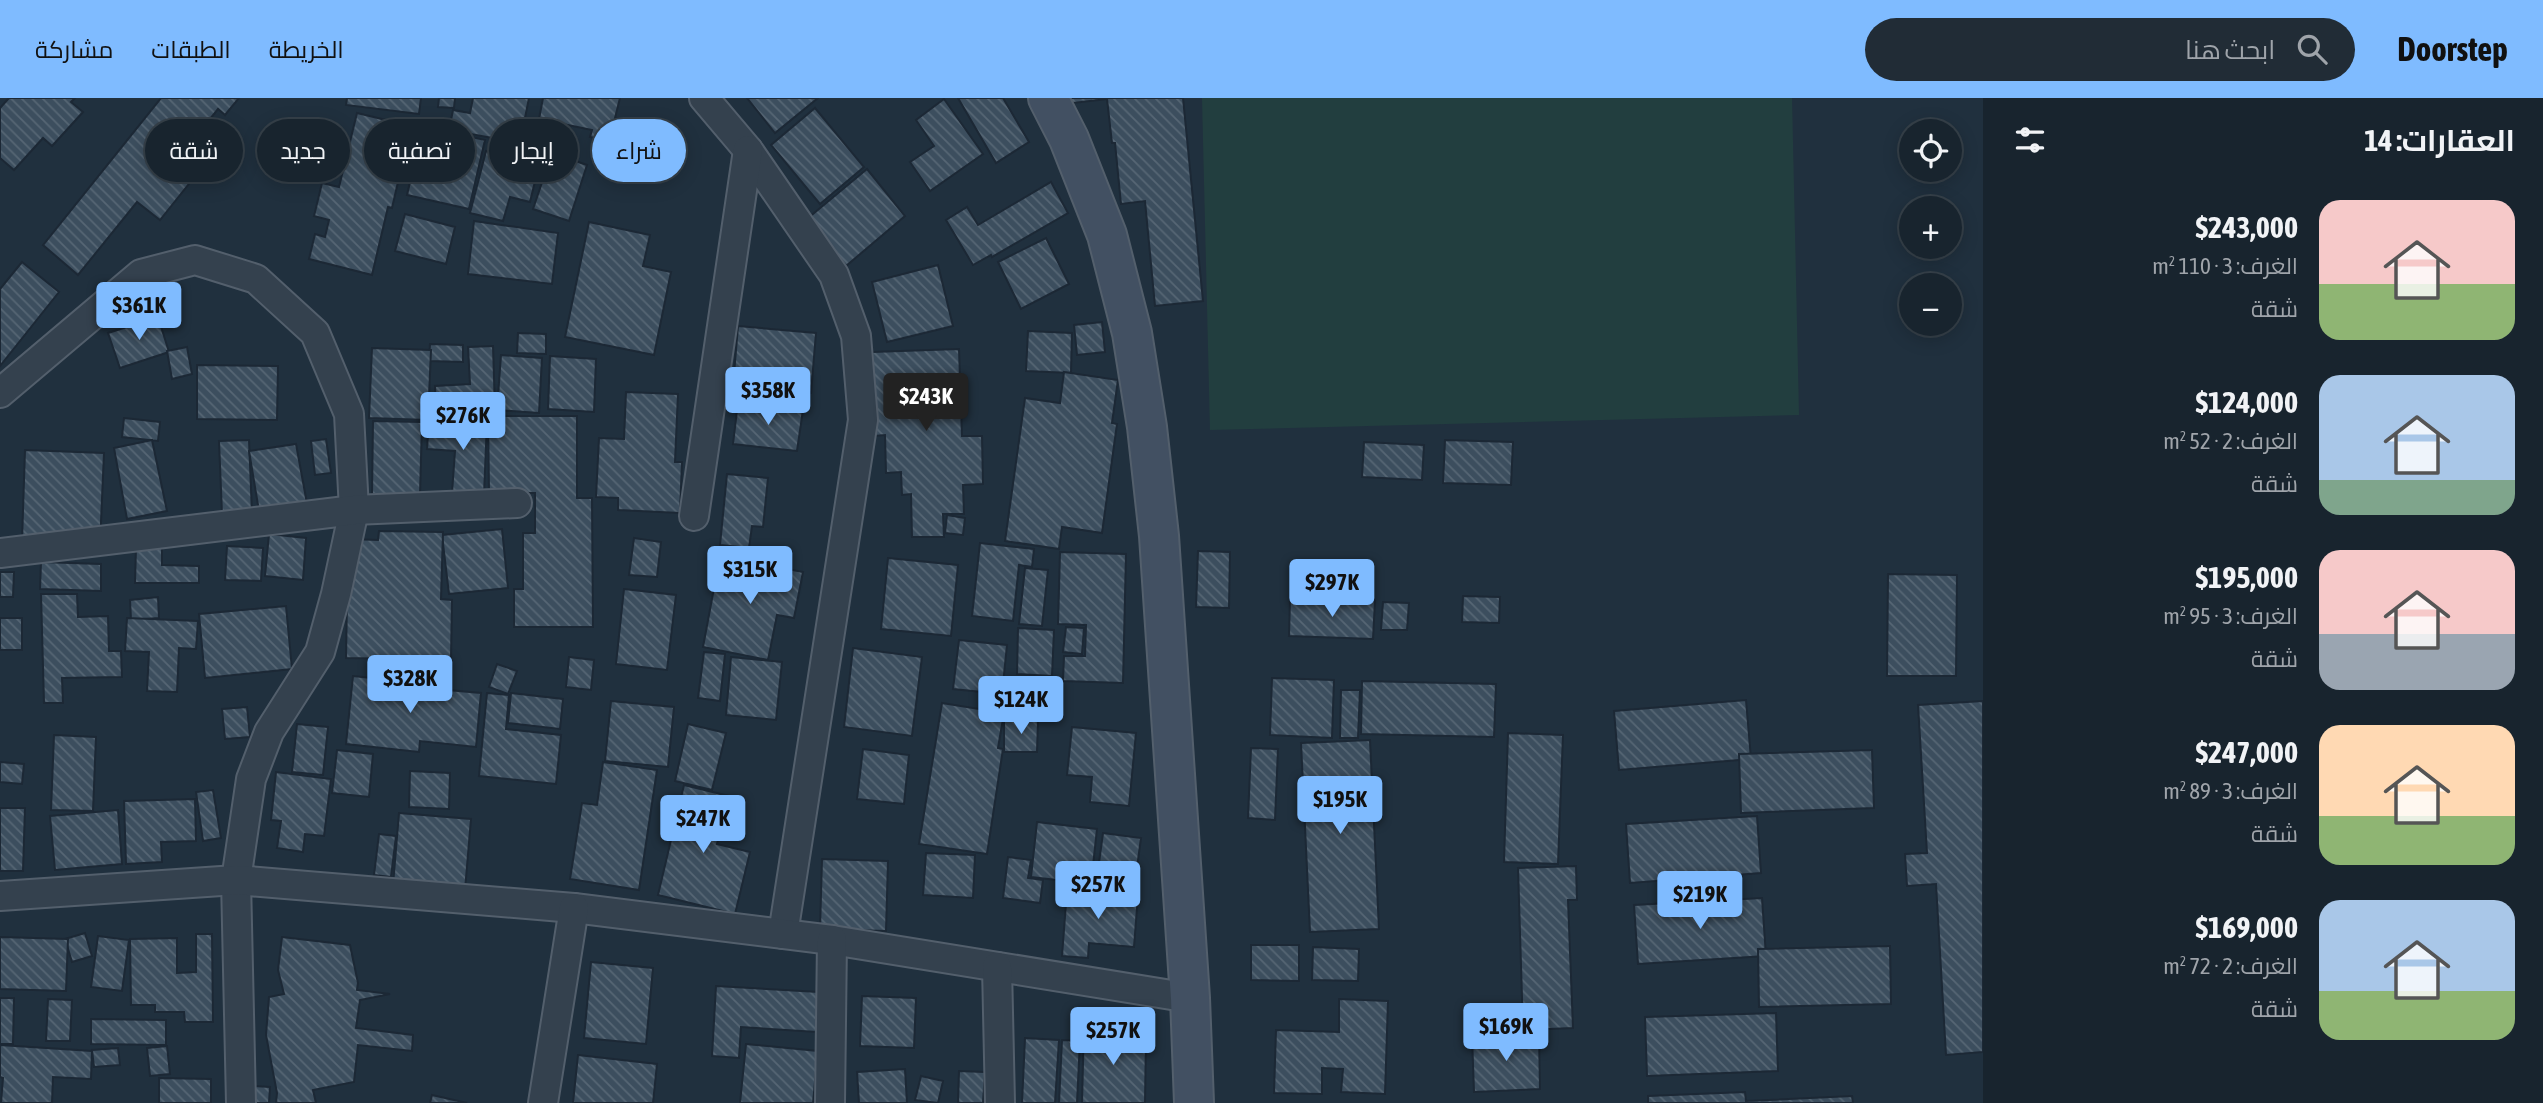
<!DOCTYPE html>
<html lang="ar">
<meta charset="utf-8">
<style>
:root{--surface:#18242e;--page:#212c36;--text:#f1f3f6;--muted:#9fa4aa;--line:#36414a;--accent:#7fbbff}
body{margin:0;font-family:"Asap Condensed",Cairo,sans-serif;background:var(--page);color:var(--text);direction:rtl;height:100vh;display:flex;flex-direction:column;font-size:26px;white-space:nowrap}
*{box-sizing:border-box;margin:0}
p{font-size:23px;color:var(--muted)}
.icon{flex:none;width:38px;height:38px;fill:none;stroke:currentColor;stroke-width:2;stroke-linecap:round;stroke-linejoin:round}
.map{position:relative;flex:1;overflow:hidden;direction:ltr}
.details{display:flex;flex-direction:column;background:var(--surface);width:560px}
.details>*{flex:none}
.guide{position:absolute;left:21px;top:21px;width:665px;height:63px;direction:rtl;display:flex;gap:14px}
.tools{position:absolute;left:1899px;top:21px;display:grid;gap:14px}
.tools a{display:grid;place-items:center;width:63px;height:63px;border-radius:50%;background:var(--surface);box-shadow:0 4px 18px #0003,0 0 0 2px var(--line);font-size:35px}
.price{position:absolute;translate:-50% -60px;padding:0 16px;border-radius:7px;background:var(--accent);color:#111;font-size:23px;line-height:46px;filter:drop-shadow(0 2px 4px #0008)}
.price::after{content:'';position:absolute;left:50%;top:42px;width:21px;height:16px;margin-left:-10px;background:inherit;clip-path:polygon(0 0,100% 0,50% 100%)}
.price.current{background:#222;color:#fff}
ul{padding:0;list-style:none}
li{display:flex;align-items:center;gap:21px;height:175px;padding:0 28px}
li span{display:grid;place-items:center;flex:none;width:196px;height:140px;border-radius:21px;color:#555}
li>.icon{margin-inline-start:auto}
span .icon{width:84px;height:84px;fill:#fffc;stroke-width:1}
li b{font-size:30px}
h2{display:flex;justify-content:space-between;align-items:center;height:84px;padding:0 28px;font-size:30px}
.chip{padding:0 24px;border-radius:32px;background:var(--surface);box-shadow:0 4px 18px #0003,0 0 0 2px var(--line);font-size:24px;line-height:63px}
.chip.current{background:var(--accent);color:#111}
header{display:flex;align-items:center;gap:42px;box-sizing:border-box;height:98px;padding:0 35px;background:var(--accent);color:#111}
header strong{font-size:33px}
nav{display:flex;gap:38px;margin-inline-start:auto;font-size:24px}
.search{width:490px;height:63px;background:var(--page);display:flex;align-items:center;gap:18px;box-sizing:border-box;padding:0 24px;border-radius:38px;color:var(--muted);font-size:26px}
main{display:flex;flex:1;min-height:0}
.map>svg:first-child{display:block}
</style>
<header>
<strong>Doorstep</strong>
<div class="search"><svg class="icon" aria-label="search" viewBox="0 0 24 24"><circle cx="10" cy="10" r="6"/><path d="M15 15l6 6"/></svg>ابحث هنا</div>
<nav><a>الخريطة</a><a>الطبقات</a><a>مشاركة</a></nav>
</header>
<main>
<section class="details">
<h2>العقارات: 14<svg class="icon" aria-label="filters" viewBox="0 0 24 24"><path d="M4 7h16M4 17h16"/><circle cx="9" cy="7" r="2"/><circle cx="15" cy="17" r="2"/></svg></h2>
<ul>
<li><span style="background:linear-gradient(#f6c9c9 60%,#8fb573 0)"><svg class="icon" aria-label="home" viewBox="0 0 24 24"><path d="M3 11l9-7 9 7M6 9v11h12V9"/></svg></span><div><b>$243,000</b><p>الغرف: 3 · 110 m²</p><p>شقة</p></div></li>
<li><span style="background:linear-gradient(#a9c7e8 75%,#7fa58c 0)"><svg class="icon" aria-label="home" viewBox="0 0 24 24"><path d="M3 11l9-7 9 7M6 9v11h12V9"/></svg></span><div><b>$124,000</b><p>الغرف: 2 · 52 m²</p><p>شقة</p></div></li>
<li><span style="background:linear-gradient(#f6c9c9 60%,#9aa5b1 0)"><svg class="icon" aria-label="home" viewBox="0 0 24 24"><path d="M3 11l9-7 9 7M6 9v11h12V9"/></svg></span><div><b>$195,000</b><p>الغرف: 3 · 95 m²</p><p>شقة</p></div></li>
<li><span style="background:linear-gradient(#ffd9b3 65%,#8fb573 0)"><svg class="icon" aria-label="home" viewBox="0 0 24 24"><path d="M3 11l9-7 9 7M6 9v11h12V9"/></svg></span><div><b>$247,000</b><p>الغرف: 3 · 89 m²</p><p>شقة</p></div></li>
<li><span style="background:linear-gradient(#a9c7e8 65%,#8fb573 0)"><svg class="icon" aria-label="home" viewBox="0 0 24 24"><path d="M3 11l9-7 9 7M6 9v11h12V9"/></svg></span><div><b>$169,000</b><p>الغرف: 2 · 72 m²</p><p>شقة</p></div></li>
</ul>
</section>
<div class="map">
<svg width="1983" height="1005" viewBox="0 0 1983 1005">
<defs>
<pattern id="building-back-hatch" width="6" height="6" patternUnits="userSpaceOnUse" patternTransform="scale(1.75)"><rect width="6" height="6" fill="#3c4e5e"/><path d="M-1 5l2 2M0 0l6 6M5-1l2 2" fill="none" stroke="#566674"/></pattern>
</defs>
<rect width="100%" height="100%" fill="#20303e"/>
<polygon fill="#223e3f" points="1202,0 1792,0 1799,317 1210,332"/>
<g fill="url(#building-back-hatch)" stroke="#1c2835" stroke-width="2">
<polygon points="9,0 75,0 71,4 83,14 52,48 43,40 14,72 0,60 0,10"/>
<polygon points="161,0 239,0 225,17 218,11 189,47 208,62 160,122 137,104 78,177 43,147"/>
<polygon points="347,0 421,0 419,16 346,7"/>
<polygon points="439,0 455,0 454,10 438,9"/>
<polygon points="473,0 529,0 520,45 449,32 453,12 470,15"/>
<polygon points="543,0 620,0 615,20 655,29 650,52 590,39 592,32 539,21"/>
<polygon points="747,0 818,0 775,35"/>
<polygon points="958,0 1003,0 1029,44 996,65"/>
<polygon points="1056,0 1183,0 1203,203 1155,208 1145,103 1121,106 1115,45 1112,45 1107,1 1056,7"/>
<polygon points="944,1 983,56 930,93 910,64 934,48 916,22"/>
<polygon points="815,10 864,69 820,106 771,47"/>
<polygon points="357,15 411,28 392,110 388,109 372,177 309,161 315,136 325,139 329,122 314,118 322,85 339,89"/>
<polygon points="423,28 485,42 469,111 407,97"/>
<polygon points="486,53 539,67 530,104 510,99 503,123 470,115"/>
<polygon points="552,55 587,67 569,123 533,111"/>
<polygon points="867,71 905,118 846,168 807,121"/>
<polygon points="1051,84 1068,115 992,159 991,157 973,167 946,122 967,109 978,127"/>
<polygon points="405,116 455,129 446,166 395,153"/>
<polygon points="474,123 558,135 552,186 468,176"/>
<polygon points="589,124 650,137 643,168 671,174 654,257 565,239"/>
<polygon points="1046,140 1069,186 1021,211 998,164"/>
<polygon points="22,164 59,194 0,268 0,191"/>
<polygon points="938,167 953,228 887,244 872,184"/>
<polygon points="158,219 169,254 120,270 108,235"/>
<polygon points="1102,224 1105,254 1077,257 1074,227"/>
<polygon points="738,228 816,235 811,295 733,288"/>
<polygon points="1028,233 1072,235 1071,275 1026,273"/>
<polygon points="518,235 546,236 546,256 517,255"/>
<polygon points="430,246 463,247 463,264 429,263"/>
<polygon points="493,248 495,311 436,314 435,288 470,286 468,249"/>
<polygon points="187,249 192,276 172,281 167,253"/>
<polygon points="372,250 431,252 428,322 369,320"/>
<polygon points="959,251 962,338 982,338 983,386 963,387 964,416 943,416 944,439 912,439 911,396 902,397 901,374 886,375 885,337 874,338 872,254"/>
<polygon points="501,257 542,260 539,315 497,312"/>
<polygon points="550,258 596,261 594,314 548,311"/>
<polygon points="197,267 278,268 277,322 197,321"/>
<polygon points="1064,274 1118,282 1112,325 1117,326 1102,435 1062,429 1059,451 1005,443 1025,300 1060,305"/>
<polygon points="626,294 678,296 675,364 682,364 680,415 618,412 618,400 596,399 599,340 624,341"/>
<polygon points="738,304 803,312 797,353 733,346"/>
<polygon points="488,318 577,318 577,400 592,400 593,529 514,529 514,491 523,491 523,435 535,435 535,395 489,395"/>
<polygon points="124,320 160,324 158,343 122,339"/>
<polygon points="429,322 487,324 484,397 452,395 455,353 427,351"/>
<polygon points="373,323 422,324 420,397 372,396"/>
<polygon points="326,341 331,375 315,377 311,343"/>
<polygon points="152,342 167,413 127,421 114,350"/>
<polygon points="249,342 252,415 222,416 219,343"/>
<polygon points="1445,342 1513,344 1511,387 1443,385"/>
<polygon points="1364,344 1424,347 1422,382 1362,379"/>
<polygon points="296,346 308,411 260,419 249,353"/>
<polygon points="25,352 104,355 100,447 22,443"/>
<polygon points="727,376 768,380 763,429 752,428 749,450 720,447"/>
<polygon points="947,417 965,420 963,437 945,435"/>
<polygon points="502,431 508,490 449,496 442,437"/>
<polygon points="379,433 443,434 441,501 452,502 451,562 346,560 348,441 378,442"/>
<polygon points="269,436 306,440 303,482 265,478"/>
<polygon points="634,440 661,444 657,479 629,477"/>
<polygon points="980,445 1034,451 1032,469 1019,467 1013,523 972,518"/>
<polygon points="227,448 263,450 261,483 225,482"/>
<polygon points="136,449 162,449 162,467 199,468 199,485 135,485"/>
<polygon points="1198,453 1230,454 1229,510 1196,509"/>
<polygon points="1060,454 1126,456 1123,585 1063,583 1064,558 1085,558 1086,527 1058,526"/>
<polygon points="720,458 803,474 794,520 777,517 768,562 703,549"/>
<polygon points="888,460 958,467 951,538 881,531"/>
<polygon points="41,464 101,466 101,493 40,491"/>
<polygon points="1025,470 1048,472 1042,528 1019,526"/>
<polygon points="0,474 14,474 13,499 0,499"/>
<polygon points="1888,476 1957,477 1956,578 1887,578"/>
<polygon points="624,491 676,497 667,572 616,566"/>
<polygon points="41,496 77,496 78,519 108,518 109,553 121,553 122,579 62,580 63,605 44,605"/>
<polygon points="1463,498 1500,499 1499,525 1462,524"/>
<polygon points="158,499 159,520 131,522 130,502"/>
<polygon points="1290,501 1375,503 1373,541 1289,538"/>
<polygon points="1383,504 1409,505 1407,532 1381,532"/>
<polygon points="286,508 292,571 205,580 199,516"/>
<rect x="0" y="520" width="22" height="32"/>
<polygon points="127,520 198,523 196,551 179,550 177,594 147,593 149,554 125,553"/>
<polygon points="1066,529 1084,530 1082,556 1063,554"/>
<polygon points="1018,530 1054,532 1052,578 1017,576"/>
<polygon points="959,542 1007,547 1002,596 953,591"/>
<polygon points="853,550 922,559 912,638 844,629"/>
<polygon points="704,554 725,556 720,603 698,600"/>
<polygon points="569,559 594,562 591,592 566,589"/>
<polygon points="731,559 782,564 776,622 726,617"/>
<polygon points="497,566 517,573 508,596 489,589"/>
<polygon points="353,578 437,587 437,591 481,595 476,649 420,643 419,654 346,646"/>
<polygon points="1272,580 1334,582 1332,640 1270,637"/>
<polygon points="1362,583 1496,586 1494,639 1361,636"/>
<polygon points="1341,592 1360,592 1358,640 1340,640"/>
<polygon points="487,595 509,597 506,631 561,637 556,686 479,678"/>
<polygon points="511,595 563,601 560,631 508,625"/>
<polygon points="1746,602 1751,661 1619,672 1614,613"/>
<polygon points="611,603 674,609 668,669 605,663"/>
<polygon points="1983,603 1983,954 1946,957 1936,786 1907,788 1905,756 1927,755 1918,607"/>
<polygon points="942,605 1004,615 998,650 1003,651 987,756 919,746"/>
<polygon points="247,609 250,639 225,641 222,611"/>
<polygon points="1004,622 1038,623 1037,654 1004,654"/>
<polygon points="297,626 328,629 323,677 292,674"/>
<polygon points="688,626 726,635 712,692 675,683"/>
<polygon points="1072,629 1136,635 1129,708 1090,704 1092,679 1067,677"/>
<polygon points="1508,635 1563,637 1558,766 1504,764"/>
<polygon points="54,637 96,639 93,713 51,712"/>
<polygon points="1370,642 1379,831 1310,834 1301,645"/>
<polygon points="1251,650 1278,651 1275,722 1248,720"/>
<polygon points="863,651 909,657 904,706 857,701"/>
<polygon points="337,652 373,656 369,699 332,695"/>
<polygon points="1872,652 1874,710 1741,715 1739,656"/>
<polygon points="0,664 24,666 22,686 0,684"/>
<polygon points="603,664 657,672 639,792 570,781 582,705 597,707"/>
<polygon points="410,673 450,675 449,711 409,709"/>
<polygon points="276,674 331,681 324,738 305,736 303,754 277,750 281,723 271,722"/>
<polygon points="684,687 729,698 717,746 750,754 735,816 658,797"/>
<polygon points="213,692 221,740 203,743 196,694"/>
<polygon points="195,701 196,743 161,744 162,764 126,766 124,703"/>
<polygon points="0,710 25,710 23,773 0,773"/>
<polygon points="118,712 122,766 55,772 50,718"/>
<polygon points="399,715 471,721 465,792 393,787"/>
<polygon points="1757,718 1761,775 1630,785 1626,726"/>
<polygon points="1037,724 1097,731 1091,786 1031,779"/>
<polygon points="1103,735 1141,740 1134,792 1096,787"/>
<polygon points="379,736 396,738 391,779 374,777"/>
<polygon points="926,755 975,757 973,800 923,797"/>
<polygon points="1008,759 1031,762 1028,780 1043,782 1040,805 1003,800"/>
<polygon points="822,761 888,763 886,833 820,831"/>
<polygon points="1576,768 1577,802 1568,802 1573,930 1523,932 1518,770"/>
<polygon points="1067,792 1138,797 1134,849 1089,845 1088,860 1062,858"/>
<polygon points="1762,800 1766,858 1638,866 1634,807"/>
<polygon points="85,835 92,858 72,864 65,841"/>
<polygon points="196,836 212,836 213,924 185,924 184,914 155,914 155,907 131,907 130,841 177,840 177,875 196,874"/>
<polygon points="98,838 129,842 122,893 91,889"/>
<polygon points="0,839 68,841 66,893 0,891"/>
<polygon points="282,839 350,847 358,885 357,892 390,896 360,902 356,930 413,937 412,953 358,947 354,984 313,992 316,1005 276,1005 277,995 266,937 269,899 284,896 278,872"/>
<polygon points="1251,847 1299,847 1299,883 1251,882"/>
<polygon points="1890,848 1891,906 1759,909 1758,851"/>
<polygon points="1313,849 1359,851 1358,883 1312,882"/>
<polygon points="591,864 653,870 646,946 584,940"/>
<polygon points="716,888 819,894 817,934 741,929 739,960 712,958"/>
<polygon points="862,898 916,900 914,950 860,948"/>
<polygon points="0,900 14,900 13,946 0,946"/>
<polygon points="48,901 72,902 70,943 46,943"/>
<polygon points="1339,901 1388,903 1385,996 1341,994 1343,971 1322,970 1322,996 1274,995 1276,932 1339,934"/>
<polygon points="1776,915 1778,973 1647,978 1645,919"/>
<polygon points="91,921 166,922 166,947 91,946"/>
<polygon points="1084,925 1112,925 1112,940 1146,940 1145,1005 1082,1005"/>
<polygon points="1539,936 1540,991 1474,994 1472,938"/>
<polygon points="1025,940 1059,942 1055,1005 1022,1005"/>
<polygon points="1062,942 1080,943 1077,1005 1059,1005"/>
<polygon points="746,946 818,953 813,1005 740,1005"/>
<polygon points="0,947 92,953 91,981 53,979 52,1005 1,1005 3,980 0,979"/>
<polygon points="167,948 170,976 150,978 147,950"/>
<polygon points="118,950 120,967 94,969 92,952"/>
<polygon points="578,957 657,966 653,1005 573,1005"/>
<polygon points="905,971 907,1005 859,1005 857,974"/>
<polygon points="959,973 985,974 983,1005 958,1005"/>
<polygon points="921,978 943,983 938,1005 915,1002"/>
<polygon points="159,980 211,981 211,1005 159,1005"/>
<polygon points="238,987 270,989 269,1005 237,1005"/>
<polygon points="1745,994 1746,1003 1852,998 1853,1005 1648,1005 1648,998"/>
<polygon points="432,997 467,1005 430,1005"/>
</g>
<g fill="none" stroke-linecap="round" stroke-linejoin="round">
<defs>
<g id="minor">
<polyline points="704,0 748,52 834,177 856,238 863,322 783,836"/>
<polyline points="0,295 141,176 195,162 256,181 315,235 349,316 354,412 336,496 320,554 269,634 251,681 236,782 241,1005"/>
<polyline points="694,418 748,52"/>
<polyline points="0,455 354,412 517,405"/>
<polyline points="0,798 236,782 574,810 832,842 1190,900"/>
<polyline points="997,869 1000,1005"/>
<polyline points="543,1005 574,810"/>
<polyline points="830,1005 832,842"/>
</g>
<polyline id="secondary" points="1048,0 1069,41 1107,137 1132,235 1147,329 1159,438 1190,900 1194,1005"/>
</defs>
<use href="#minor" stroke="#535f6c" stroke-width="32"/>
<use href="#secondary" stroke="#535f6c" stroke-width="42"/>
<use href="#minor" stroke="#34414e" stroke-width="28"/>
<use href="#secondary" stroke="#425062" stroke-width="38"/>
</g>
</svg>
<div class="tools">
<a><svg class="icon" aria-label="locate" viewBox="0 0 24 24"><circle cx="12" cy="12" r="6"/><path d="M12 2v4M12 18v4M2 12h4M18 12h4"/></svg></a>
<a>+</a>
<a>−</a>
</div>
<b class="price" style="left:139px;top:244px">$361K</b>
<b class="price" style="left:768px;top:329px">$358K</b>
<b class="price current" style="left:926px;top:335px">$243K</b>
<b class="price" style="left:463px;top:354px">$276K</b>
<b class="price" style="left:750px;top:508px">$315K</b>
<b class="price" style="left:1332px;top:521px">$297K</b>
<b class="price" style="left:410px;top:617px">$328K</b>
<b class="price" style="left:1021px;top:638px">$124K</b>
<b class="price" style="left:1340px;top:738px">$195K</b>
<b class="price" style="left:703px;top:757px">$247K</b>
<b class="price" style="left:1098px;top:823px">$257K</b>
<b class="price" style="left:1700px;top:833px">$219K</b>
<b class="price" style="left:1506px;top:965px">$169K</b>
<b class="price" style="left:1113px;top:969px">$257K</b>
<div class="guide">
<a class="chip current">شراء</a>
<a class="chip">إيجار</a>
<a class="chip">تصفية</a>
<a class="chip">جديد</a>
<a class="chip">شقة</a>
</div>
</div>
</main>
